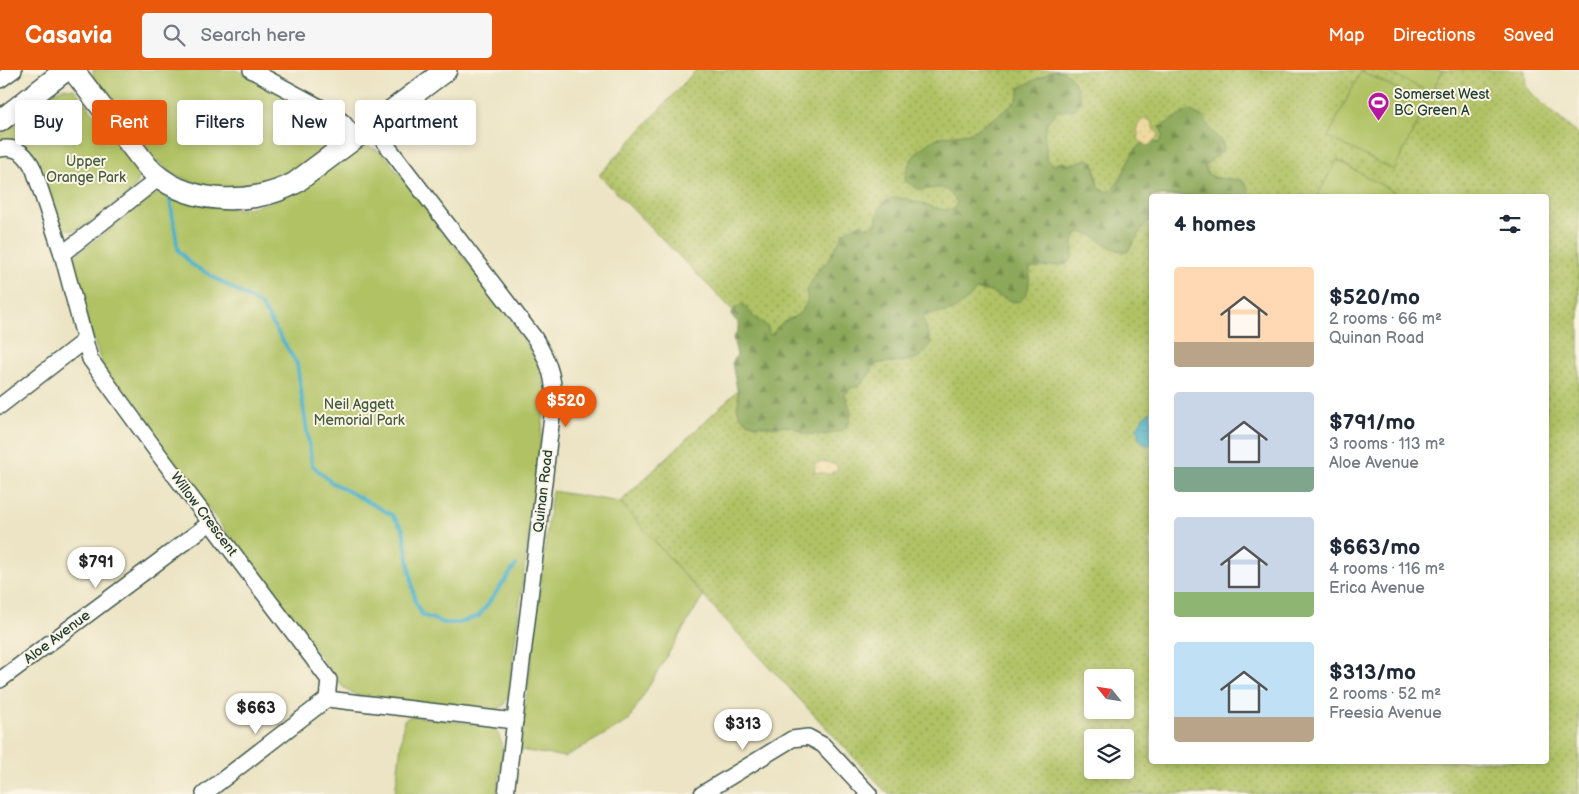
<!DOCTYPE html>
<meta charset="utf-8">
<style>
:root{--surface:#fff;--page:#f6f6f7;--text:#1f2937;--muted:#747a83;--accent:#ea580c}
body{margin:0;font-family:"Balsamiq Sans",sans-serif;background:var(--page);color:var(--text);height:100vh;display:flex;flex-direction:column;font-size:19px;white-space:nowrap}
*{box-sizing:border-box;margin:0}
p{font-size:16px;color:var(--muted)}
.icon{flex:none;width:28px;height:28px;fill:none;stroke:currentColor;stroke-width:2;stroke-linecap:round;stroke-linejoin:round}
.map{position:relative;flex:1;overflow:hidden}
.drawer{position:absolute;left:1149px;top:124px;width:400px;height:570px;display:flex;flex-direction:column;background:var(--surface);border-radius:5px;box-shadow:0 2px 8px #0003}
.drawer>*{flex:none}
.top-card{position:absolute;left:15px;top:30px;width:475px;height:45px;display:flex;gap:10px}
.needle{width:32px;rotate:300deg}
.tools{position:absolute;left:1084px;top:599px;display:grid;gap:10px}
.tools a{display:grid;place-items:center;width:50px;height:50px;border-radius:5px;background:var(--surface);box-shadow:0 2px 8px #0003;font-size:25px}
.price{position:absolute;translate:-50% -42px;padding:0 11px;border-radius:18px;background:#fff;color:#222;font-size:16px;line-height:32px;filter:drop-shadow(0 1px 2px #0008)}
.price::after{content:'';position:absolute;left:50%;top:30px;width:15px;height:11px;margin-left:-8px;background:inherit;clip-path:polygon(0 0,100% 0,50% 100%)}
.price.current{background:var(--accent);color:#fff}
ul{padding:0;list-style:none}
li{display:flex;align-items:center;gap:15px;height:125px;padding:0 25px}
li span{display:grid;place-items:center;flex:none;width:140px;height:100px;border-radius:5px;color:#555}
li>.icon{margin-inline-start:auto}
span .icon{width:60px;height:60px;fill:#fffc;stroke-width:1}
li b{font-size:21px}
h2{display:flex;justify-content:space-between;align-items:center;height:60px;padding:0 25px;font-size:21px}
.chip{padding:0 18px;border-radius:5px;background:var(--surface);box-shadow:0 2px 8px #0003;font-size:18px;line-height:45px}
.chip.current{background:var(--accent);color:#fff}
header{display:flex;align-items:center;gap:30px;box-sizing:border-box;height:70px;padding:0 25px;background:var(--accent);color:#fff}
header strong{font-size:24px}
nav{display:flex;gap:28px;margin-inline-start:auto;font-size:18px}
.search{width:350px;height:45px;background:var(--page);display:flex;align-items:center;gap:12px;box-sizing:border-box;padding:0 18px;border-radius:5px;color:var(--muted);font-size:19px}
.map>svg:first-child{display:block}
</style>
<header>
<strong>Casavia</strong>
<div class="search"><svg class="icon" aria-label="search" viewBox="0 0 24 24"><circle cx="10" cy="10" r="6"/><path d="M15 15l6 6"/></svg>Search here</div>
<nav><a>Map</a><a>Directions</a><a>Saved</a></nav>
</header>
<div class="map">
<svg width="1579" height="724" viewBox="0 0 1579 724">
<defs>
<pattern id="grass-dots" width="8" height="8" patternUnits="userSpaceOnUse" patternTransform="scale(1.25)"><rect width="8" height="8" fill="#b1c265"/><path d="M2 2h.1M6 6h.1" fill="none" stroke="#8f9f54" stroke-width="1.8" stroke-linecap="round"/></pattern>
<pattern id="forest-firs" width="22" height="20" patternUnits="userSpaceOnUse" patternTransform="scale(1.25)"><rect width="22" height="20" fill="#8ca85a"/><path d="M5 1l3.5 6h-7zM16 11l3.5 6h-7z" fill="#728a4b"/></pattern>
<pattern id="sand-dots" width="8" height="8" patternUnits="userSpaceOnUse" patternTransform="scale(1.25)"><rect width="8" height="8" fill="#eeda9e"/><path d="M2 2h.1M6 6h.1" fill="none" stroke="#ccbc89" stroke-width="1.8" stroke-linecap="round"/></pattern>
<pattern id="water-ripples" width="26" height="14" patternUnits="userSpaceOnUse" patternTransform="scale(1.25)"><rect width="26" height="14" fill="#45aec4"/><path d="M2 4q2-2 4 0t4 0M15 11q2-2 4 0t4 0" fill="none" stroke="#398fa0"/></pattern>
</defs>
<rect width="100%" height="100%" fill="#fcf5e5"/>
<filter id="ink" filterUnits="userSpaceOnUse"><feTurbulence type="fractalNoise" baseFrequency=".02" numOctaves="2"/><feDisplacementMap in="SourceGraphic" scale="10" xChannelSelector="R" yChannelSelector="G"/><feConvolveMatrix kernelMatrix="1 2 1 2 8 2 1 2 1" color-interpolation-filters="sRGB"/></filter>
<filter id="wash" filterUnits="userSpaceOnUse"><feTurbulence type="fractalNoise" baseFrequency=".0096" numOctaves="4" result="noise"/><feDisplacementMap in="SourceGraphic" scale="20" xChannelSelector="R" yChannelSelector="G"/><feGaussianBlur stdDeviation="1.12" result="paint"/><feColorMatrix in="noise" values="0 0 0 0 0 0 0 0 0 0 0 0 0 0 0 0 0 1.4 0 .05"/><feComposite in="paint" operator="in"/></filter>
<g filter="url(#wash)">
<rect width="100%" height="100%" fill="#ece4c4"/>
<path fill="url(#grass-dots)" stroke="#68804c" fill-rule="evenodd" d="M696,0H1525L1526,16L1536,28L1579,65V724H888L703,526L620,432L776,284L599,105ZM1151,126H1546V691H1151ZM1092,608H1125V640H1092ZM1092,668H1125V700H1092Z"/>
<path fill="url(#forest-firs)" stroke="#567247" d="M1055,0C1074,1 1076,17 1081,32L1075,39L1058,41C1036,60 1048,66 1046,89L1053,95L1062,92L1070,95L1086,89L1094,92L1098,118L1106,122C1131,114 1124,63 1159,73L1163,65L1160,57L1189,40L1205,48C1208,60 1219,66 1224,77C1220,86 1212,88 1205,96L1208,104L1216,108L1242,110L1248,117L1249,126H1151V149L1142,158L1128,181C1107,183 1098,162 1079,162L1073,170V188L1067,194L1030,198C1028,213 1032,221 1019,232C1003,231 993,219 976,220C968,229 961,237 950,241C939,245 932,240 923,248L931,273C919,297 899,289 876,294L866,309L859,316L851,318L845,325C851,338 855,350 842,361L824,365L806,364L790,356L772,357L755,355L747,352L740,346L737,337L739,329L732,293L737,285L733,268L738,261V252L731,246L735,238L743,234C748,238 750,243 754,247C762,254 769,252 769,265L773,264C783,244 799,254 808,229L806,221L820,197L827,192L844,162L860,154L868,157L876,154C881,103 926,143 953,140L957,132C942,113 942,118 920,120L905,111C905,90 924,71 945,66C953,65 961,65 968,63C975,62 1011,37 1015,32C1019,28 1019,23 1019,18Z"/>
<g fill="url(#sand-dots)" stroke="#868c69">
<polygon points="1147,49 1153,53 1153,59 1159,64 1151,74 1147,76 1139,71 1137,57 1141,50"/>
<polygon points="823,391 837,395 838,400 829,404 814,402 815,394"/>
</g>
<g fill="#b1c265" stroke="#68804c">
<polygon points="93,0 238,0 319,43 329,57 329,69 322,81 290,105 253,119 212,119 175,105 155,89 94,10"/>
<polygon points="1383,0 1443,0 1431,23"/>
<polygon points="1361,1 1427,34 1394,100 1328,67"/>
<path d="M63,18L74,19L138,99C139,104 139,110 136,115C130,127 92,150 80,159C70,162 63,159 57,151L36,86L18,73L0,72V65L53,23Z"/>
<path d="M368,76L383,83L505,240L539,295L546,327L508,627L503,636L494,641L356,625L343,617L104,300L80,230L72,194L76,185L153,126C172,116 215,140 239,139C281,137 323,100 357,77Z"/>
<polygon points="1337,90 1399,125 1398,126 1317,126"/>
<polygon points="552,421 620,432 703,526 628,651 565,687 520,680"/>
<path d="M411,646L488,656C512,665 499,704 497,724H395L404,650Z"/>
</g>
<polygon fill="url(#water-ripples)" stroke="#32767c" points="1151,341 1151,375 1145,375 1139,369 1137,358 1143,347"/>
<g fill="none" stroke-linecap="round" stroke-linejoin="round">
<polyline stroke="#45aec4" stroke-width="4" points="170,129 178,180 191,194 261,235 297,294 312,395 331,412 392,445 403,459 415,531 422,545 444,553 459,553 479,546 516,495"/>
</g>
</g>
<g filter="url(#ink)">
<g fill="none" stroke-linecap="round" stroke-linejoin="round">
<defs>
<g id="street">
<polyline points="251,0 333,44 344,53 355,68"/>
<polyline points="0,10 14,0"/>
<path d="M372,56L534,267C547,288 554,305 554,330L506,724"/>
<path d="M0,79C17,75 27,85 34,100L62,184L90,289L160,386L329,610L327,629"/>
<polyline points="62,184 159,108"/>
<polyline points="0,336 85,270"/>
<polyline points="0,610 210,453"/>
<polyline points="327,629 515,651"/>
<polyline points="204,724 327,629"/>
<polyline points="702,724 792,669 808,667 823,675 869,724"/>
</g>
<g id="secondary">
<path d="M73,0L147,96C182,135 250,137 295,113L446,0"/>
<polyline points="0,51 66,0"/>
</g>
</defs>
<use href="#street" stroke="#3e564a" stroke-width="18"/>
<use href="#secondary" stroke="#3e564a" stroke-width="24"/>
<use href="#street" stroke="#fff" stroke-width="15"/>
<use href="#secondary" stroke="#fff" stroke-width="21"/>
</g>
</g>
<defs>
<symbol id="stadium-pin" viewBox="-11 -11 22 30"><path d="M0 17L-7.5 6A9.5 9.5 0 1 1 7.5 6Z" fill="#b5179e" stroke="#fcf5e5"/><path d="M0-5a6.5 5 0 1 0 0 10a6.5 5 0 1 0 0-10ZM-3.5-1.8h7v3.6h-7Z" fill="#fff"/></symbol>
</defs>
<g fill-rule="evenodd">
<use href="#stadium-pin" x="1366" y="20" width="25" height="34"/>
</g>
<g text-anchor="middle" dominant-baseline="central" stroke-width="4" stroke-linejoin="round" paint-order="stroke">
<g font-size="14" fill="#1f3d34" stroke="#fcf5e5" text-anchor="start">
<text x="1394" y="24">Somerset West<tspan x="1394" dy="16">BC Green A</tspan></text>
</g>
<g font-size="14" fill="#445e40" stroke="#fcf5e5">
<text x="86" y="91">Upper<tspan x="86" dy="16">Orange Park</tspan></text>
<text x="359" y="334">Neil Aggett<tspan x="359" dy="16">Memorial Park</tspan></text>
</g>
<g font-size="14" fill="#1f3d34" stroke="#fcf5e5">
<text transform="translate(543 421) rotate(-83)">Quinan Road</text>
<text transform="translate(204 444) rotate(53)">Willow Crescent</text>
<text transform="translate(57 567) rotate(-37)">Aloe Avenue</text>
</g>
</g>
</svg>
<div class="tools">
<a><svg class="needle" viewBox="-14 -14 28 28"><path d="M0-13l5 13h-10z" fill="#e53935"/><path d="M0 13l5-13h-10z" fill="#747a83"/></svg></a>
<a><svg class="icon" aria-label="layers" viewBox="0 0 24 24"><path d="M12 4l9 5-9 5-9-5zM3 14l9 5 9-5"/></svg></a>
</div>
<b class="price current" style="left:566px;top:358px">$520</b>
<b class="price" style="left:96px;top:519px">$791</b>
<b class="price" style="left:256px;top:665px">$663</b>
<b class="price" style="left:743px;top:681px">$313</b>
<div class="top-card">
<a class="chip">Buy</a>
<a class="chip current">Rent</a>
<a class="chip">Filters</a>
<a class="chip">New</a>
<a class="chip">Apartment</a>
</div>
<section class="drawer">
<h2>4 homes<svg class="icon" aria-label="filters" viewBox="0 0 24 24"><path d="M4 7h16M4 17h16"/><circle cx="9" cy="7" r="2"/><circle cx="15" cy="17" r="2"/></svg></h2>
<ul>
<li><span style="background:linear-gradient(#ffd9b3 75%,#b9a48a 0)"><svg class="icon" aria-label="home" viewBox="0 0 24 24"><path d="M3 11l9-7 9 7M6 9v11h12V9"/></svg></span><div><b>$520/mo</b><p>2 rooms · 66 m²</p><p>Quinan Road</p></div></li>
<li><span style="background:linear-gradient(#c9d6e8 75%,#7fa58c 0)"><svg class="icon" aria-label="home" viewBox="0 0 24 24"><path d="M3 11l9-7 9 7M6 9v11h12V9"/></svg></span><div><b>$791/mo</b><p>3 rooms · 113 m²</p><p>Aloe Avenue</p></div></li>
<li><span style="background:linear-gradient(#c9d6e8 75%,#8fb573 0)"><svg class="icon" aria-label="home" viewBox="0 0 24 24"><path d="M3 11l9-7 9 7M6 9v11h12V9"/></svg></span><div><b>$663/mo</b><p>4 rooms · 116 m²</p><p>Erica Avenue</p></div></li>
<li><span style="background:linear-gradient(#bfe0f5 75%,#b9a48a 0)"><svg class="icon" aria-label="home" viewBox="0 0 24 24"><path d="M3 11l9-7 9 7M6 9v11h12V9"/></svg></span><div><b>$313/mo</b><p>2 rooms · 52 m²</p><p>Freesia Avenue</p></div></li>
</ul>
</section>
</div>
